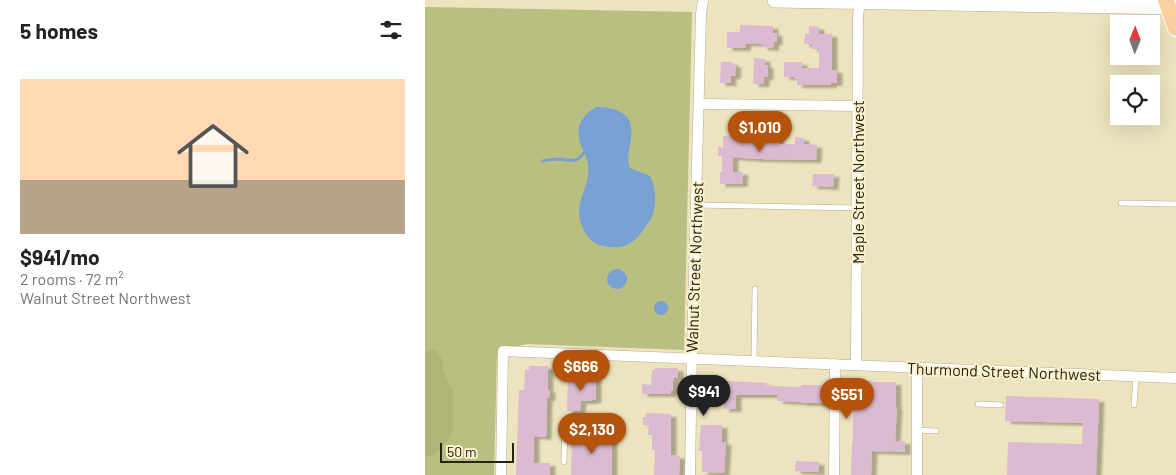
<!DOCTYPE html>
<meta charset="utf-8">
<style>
:root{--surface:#fff;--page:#f2f2f2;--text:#222;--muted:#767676;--line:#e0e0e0;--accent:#b45309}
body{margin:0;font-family:Barlow,sans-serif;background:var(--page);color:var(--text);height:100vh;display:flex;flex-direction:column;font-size:19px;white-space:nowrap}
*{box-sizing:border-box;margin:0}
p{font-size:16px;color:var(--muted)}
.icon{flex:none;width:28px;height:28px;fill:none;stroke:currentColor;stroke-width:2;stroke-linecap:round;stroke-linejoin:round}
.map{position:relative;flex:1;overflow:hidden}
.panel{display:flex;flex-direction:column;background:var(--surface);width:425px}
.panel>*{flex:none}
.needle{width:32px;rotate:1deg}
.controls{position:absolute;left:685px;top:15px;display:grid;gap:10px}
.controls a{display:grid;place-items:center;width:50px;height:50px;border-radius:0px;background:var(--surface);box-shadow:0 5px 20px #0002;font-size:25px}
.scale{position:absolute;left:15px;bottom:12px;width:74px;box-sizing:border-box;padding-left:5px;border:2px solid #262215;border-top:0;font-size:14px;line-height:18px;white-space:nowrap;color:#262215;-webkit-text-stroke:4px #faf0cb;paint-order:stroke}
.price{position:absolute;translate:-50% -42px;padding:0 11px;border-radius:18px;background:var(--accent);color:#fff;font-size:16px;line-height:32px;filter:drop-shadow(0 1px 2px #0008)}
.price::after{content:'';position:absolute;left:50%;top:30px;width:15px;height:11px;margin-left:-8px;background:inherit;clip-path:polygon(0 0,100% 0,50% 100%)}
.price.on{background:#222;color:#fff}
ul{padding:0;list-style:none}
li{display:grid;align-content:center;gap:10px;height:265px;padding:0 20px}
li+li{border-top:1px solid var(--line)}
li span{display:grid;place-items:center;height:155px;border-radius:0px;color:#555}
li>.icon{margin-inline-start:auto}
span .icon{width:90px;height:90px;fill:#fffc;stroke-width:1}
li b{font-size:21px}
h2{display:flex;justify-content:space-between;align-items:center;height:60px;padding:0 20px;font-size:21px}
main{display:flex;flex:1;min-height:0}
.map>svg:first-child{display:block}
</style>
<main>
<section class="panel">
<h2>5 homes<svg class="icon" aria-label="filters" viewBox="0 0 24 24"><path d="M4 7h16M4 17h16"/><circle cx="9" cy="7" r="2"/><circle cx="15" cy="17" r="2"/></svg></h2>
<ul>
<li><span style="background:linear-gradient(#ffd9b3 65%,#b9a48a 0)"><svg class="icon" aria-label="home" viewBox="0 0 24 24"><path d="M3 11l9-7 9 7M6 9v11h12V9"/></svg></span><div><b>$941/mo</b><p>2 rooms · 72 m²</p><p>Walnut Street Northwest</p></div></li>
</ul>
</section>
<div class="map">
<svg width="751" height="475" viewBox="0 0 751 475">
<defs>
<filter id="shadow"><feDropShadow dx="5.5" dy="3" stdDeviation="1" flood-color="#0004"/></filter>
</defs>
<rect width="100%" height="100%" fill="#ede3be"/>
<polygon fill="#b8bf81" points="0,7 267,12 259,350 103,344 75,349 72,356 69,475 0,475"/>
<polygon fill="#aeb575" points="10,349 18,361 18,370 25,387 28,390 28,424 27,434 10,455 0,457 0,352"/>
<g fill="#7aa1d3">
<path d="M171,107C181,107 189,108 197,113C217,126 198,150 205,168L225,176C231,188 232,203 227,217C225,221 221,225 219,229C215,235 209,242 202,245C192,249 174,248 166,240C161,236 158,229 156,223C148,201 169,183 162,160C161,154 157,148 155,142C150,127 158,114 171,107Z"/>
<circle cx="192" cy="279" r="10"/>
<circle cx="236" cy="308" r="7"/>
</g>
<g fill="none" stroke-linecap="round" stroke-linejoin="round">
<path stroke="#7aa1d3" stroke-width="3" d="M118,161C123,160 129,159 134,159C146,160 152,164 159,152"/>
</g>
<g fill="#dcbad1" filter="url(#shadow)">
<polygon points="315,25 348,26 348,33 352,33 352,42 349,42 348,48 337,47 337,44 321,43 320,48 302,48 302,32 315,32"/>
<polygon points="384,26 394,27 394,34 407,34 407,70 412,70 412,83 406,83 406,85 372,85 372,79 369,79 369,77 359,77 359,62 377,62 377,68 394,68 394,50 387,49 387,44 379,44 380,34 384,34"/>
<polygon points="329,58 340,59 340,65 343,65 343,77 339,77 339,84 328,84"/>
<polygon points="296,62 307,62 307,64 311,65 310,76 306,76 306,83 295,83"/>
<polygon points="298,136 354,137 354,144 370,144 370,137 379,138 379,144 392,145 391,160 333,159 308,157 308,172 318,172 317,184 295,184 295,172 297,172 297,156 293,156 293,146 298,148"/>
<polygon points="388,174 409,174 408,187 387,186"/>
<polygon points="104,366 123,366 123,390 125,390 125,398 122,398 121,437 109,436 109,463 125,463 125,475 91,475 94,390 99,390 100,369 104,370"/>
<polygon points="230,368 253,368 253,378 249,377 249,381 248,380 248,391 246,391 246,394 217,394 217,384 226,385 227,370 230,370"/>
<polygon points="159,377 171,377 171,400 167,400 167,401 156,401 155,411 142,411 143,378 159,379"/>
<polygon points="277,380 342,383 341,386 376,387 376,385 398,385 398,403 376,403 376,402 352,401 353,395 311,395 311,409 299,409 299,400 276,399"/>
<polygon points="428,380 447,381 447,382 471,382 471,407 472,407 470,441 480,441 480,452 447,451 446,475 426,475 427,442 428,442"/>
<polygon points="581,396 674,399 671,475 582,475 583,442 657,444 658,423 580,421"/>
<polygon points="221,413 246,414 246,455 255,456 254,475 229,475 230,450 227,450 227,435 223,435 224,425 218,425 218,417 221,417"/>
<polygon points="276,425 297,425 297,442 301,442 299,473 277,472 277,451 274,451"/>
<polygon points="173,434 187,435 187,475 146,475 147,435"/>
<polygon points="371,461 394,462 394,472 370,471"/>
</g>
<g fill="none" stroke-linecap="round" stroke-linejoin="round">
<defs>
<g id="lane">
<polyline points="696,203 751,204"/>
<polyline points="271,205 432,208"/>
<polyline points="329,361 330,289"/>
<polyline points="553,404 576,405"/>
<polyline points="709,405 711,377"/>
<polyline points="492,430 511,431"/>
<polyline points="139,462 140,429 192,430"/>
</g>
<g id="street">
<polyline points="274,104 433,106"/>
<polyline points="431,365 433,17 435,0"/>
<polyline points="76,475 78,351 751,378"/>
<polyline points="265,475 267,348 276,14 278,0"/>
<polyline points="409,475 410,364"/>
<polyline points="492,475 492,367"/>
</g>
<polyline id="secondary" points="350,0 751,7"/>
<polyline id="primary" points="741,0 751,28"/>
</defs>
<use href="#lane" stroke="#b7ae8b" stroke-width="6"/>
<use href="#street" stroke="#b7ae8b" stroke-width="11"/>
<use href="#secondary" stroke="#b7ae8b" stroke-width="16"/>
<use href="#primary" stroke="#fff" stroke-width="18"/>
<use href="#lane" stroke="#fff" stroke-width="5"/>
<use href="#street" stroke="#fff" stroke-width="10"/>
<use href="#secondary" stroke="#fff" stroke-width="15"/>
<use href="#primary" stroke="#fad19f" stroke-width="16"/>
</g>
<g text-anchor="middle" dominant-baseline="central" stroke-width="4" stroke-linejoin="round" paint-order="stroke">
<g font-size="16" fill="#262215" stroke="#faf0cb">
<text transform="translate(432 182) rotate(-90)">Maple Street Northwest</text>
<text transform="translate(269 267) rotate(-88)">Walnut Street Northwest</text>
<text transform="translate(579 371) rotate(2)">Thurmond Street Northwest</text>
</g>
</g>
</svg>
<div class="controls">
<a><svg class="needle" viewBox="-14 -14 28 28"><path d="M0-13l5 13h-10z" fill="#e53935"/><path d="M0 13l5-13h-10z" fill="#767676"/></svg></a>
<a><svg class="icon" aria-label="locate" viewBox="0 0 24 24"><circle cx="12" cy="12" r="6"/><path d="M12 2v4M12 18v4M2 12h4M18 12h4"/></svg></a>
</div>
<div class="scale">50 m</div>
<b class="price" style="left:335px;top:153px">$1,010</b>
<b class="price" style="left:156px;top:392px">$666</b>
<b class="price on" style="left:279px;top:417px">$941</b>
<b class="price" style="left:422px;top:420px">$551</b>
<b class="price" style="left:167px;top:455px">$2,130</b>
</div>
</main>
